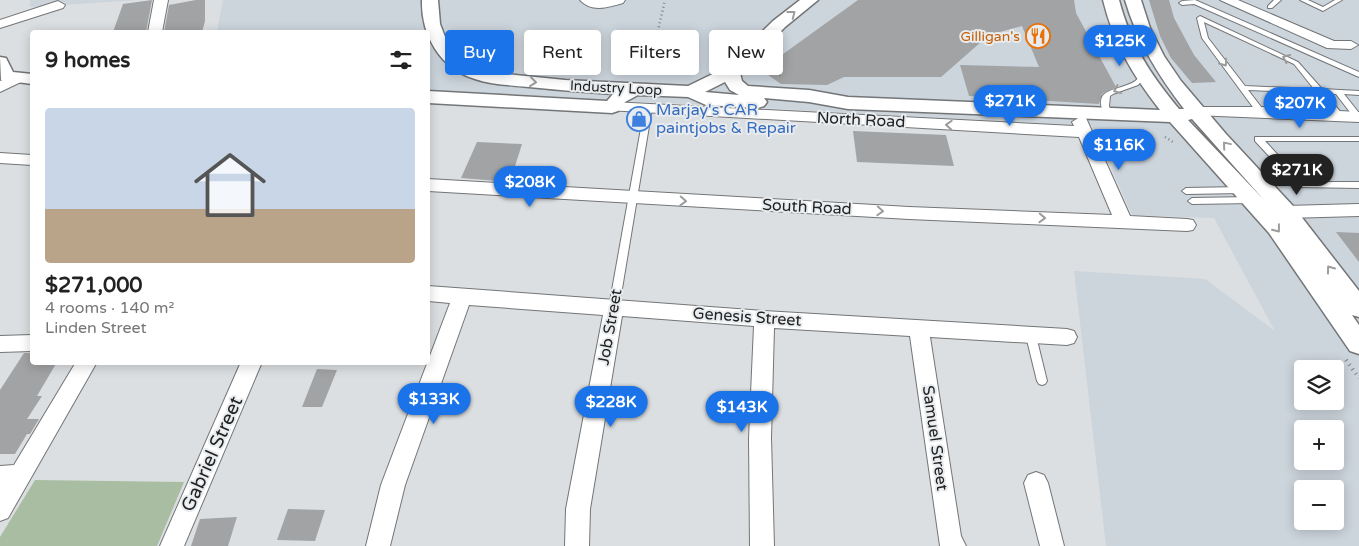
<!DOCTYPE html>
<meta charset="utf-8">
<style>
:root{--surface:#fff;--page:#f2f2f2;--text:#222;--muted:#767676;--accent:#1a73e8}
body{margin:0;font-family:"Varela Round",sans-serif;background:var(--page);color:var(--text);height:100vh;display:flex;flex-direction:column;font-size:19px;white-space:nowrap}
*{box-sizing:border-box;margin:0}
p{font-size:16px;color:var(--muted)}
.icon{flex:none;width:28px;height:28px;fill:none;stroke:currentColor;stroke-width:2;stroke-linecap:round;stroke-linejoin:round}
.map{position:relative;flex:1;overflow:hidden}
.side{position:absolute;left:30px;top:30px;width:400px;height:335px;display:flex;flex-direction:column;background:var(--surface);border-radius:5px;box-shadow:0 2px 12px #0003}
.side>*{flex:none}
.guide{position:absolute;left:445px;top:30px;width:475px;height:45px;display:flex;gap:10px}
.controls{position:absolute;left:1294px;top:360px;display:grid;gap:10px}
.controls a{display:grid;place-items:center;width:50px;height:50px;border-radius:5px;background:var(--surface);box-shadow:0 2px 12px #0003;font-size:25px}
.price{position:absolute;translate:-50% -42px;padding:0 11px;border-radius:18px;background:var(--accent);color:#fff;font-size:16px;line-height:32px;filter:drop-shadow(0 1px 2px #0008)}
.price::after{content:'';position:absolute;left:50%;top:30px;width:15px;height:11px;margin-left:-8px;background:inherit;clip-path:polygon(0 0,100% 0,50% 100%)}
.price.on{background:#222;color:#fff}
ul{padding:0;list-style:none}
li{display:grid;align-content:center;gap:10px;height:265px;padding:0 15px}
li span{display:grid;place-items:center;height:155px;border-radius:5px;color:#555}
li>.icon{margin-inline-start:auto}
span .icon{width:90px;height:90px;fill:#fffc;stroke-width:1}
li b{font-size:21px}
h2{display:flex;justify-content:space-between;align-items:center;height:60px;padding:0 15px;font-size:21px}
.pill{padding:0 18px;border-radius:5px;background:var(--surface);box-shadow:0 2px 12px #0003;font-size:18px;line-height:45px}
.pill.on{background:var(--accent);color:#fff}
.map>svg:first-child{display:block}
</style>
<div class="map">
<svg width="1359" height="546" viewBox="0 0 1359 546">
<rect width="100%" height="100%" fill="#dcdfe1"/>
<g fill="#ccd4dc" fill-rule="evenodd">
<polygon points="30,0 138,0 30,7"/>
<path d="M223,0H1359V546H1106L1074,271L1205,279L1275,331L1214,218L1132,215L1092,126L428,90V32H217ZM1302,369H1335V401H1302ZM1302,429H1335V461H1302ZM1302,489H1335V521H1302Z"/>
</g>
<polygon fill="#a8bda1" points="35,480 184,482 157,546 0,546 0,537"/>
<g fill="#a1a3a5">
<polygon points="152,0 146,32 113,32 123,4"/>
<polygon points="196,0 205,0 205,21 202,32 164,32 169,5"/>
<polygon points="858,0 1074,0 1076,13 1116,87 1102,94 1099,104 969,96 960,65 1039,67 1022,26 989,35 941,77 844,77 827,85 781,84 761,70"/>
<polygon points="1149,0 1169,0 1174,18 1194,55 1216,82 1192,83 1171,58 1160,36"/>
<polygon points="853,131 946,135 954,166 857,162"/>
<polygon points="477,142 522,144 510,182 461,178"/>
<polygon points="1336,232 1359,233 1359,262"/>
<polygon points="24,353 32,353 32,362 57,362 37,396 42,396 27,419 39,419 30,434 27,434 15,454 0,454 0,390"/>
<polygon points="317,369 337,370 322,407 302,407"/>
<polygon points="288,509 325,510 315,541 277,540"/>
<polygon points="237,517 228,546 191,546 200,519"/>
</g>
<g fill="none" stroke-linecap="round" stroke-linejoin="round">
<defs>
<g id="service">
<polygon points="1195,0 1359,72 1359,77 1194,4 1182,5 1179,3 1182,1"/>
<polygon points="1274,0 1281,0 1272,8 1268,8 1268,6"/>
<polygon points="1300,0 1308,0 1323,7 1335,0 1342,0 1323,11"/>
<path d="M1200,16L1298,62L1322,89L1359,91V95L1344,94L1359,113V120H1356L1336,94H1325L1344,116L1340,118H1337L1317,93L1248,90L1265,112L1261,114H1258L1202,38L1197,18ZM1204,22L1294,64L1314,89L1245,86L1208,38Z"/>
<path d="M1144,73L1147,75L1138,85L1113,94L1110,96L1109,106L1112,115L1108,117H1105C1092,88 1113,92 1132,83C1137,81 1139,76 1144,73Z"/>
<polygon points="645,106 648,106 652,108 619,307 617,310 611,310 609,307"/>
<polygon points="1255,137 1359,137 1359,141 1265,141 1303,182 1359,182 1359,188 1298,187 1255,141"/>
<polygon points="1242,187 1246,190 1242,193 1186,194 1182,191 1186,188"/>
<polygon points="1252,197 1256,200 1252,203 1192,204 1188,201 1192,198"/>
<polygon points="1031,332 1034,333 1036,336 1047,381 1045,384 1042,385 1039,384 1037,381 1026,336 1028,333"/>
</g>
<g id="minor">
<polygon points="154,0 168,0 162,32 148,32"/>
<path d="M580,0H625L623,3C609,7 592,13 580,0Z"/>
<polygon points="1220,0 1238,0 1334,41 1351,41 1358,45 1351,49 1327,48"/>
<polygon points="58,1 65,5 63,8 0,28 0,20"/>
<polygon points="18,74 23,75 25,78 23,81 0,92 0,81"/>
<polygon points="612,102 1074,126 1072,122 1080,117 1086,118 1130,216 1187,219 1193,220 1196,225 1193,230 1187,231 909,219 428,191 428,179 909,207 1112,215 1079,137 607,110 604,107"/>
<polygon points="1199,107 1261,107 1359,112 1359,122 1194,115 1191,112 1194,109"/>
<polygon points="0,153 32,155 32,165 0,163"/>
<polygon points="1359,204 1359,216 1286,218 1280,216 1277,212 1280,208 1286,206"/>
<polygon points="428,286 764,311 1067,329 1074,331 1077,337 1074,343 1067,345 930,337 961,536 966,546 940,546 910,336 774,328 771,438 774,546 750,546 749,438 754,326 622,316 590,509 589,546 565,546 566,509 603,315 469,305 405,485 390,546 366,546 381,485 450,303 428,301"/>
<polygon points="32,335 32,351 0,352 0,336"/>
<polygon points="76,362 97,362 8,518 0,521 0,466 14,465"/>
<polygon points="241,362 262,362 184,546 160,546"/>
<polygon points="1036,472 1044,475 1048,483 1064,546 1040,546 1024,483 1028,475"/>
</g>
<g id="tertiary">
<path d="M422,0H438L440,24L447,42L460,56L486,72L565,80L688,86L725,68L773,21L800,0H818L785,27L740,73L742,81L748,86L809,90L848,97L1160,110C1132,74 1114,44 1103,0H1119C1131,45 1150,74 1179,109H1184C1158,75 1137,41 1125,0H1141L1150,28L1164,56L1181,81L1226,134L1293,206L1359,291V317L1352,315L1359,325V354L1350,351L1269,233L1170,122L848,109L809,102L764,98L767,102L764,106L758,108L706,105L688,97L638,95L625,102L618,111L612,113L428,103V91L607,101L613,94C585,92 557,90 529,87C511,85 492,85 475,79C439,68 421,34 422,0ZM725,82L730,90L739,95L705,92ZM1192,119L1264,200L1188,120Z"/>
<polygon points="0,57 6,58 13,72 32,74 32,84 1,80"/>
</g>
</defs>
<use href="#service" stroke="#737577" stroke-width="2"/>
<use href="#minor" stroke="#737577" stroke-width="2"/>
<use href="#tertiary" stroke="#737577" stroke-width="3"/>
<g stroke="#818385" stroke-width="2.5" stroke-dasharray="1 3" stroke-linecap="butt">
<polyline points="763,64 782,77"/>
<polyline points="648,74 665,0"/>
<polyline points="1165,137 1173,142"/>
</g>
<polyline stroke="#818385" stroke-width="4" stroke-dasharray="1 4.5" stroke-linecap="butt" points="1346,360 1359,378"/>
<use href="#service" fill="#fff" fill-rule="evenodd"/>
<use href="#minor" fill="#fff" fill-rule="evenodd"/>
<use href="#tertiary" fill="#fff" fill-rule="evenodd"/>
</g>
<defs><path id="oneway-chevron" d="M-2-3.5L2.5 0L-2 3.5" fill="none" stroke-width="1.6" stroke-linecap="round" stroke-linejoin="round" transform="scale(1.25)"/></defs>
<g stroke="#9b9c9c">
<use href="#oneway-chevron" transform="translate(792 14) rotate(-38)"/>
<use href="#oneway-chevron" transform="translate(1286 58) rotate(-155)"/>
<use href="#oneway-chevron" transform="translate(1224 63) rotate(54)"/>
<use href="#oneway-chevron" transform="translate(533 82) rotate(7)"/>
<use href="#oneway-chevron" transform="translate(1117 90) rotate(156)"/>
<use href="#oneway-chevron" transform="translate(949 125) rotate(-177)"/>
<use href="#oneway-chevron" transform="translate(1226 145) rotate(-130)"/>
<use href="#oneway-chevron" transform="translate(683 201) rotate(3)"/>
<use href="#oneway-chevron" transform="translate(880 211) rotate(3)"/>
<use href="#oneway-chevron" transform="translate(1042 218) rotate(2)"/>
<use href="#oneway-chevron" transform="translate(1277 229) rotate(52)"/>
<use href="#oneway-chevron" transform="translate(1330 269) rotate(-126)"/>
</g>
<defs>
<symbol id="restaurant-ring" viewBox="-11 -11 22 22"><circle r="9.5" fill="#e9ecee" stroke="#e8710a" stroke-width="1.5"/><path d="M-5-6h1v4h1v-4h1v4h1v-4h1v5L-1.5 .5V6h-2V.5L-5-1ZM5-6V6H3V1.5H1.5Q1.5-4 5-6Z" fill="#e8710a"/></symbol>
<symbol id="shop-ring" viewBox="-11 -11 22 22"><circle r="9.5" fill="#e9ecee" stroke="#3f7fe0" stroke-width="1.5"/><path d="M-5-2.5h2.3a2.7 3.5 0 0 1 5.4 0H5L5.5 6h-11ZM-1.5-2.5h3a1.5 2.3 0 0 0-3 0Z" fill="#3f7fe0"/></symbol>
</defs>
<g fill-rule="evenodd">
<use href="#restaurant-ring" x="1024" y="22" width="28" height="28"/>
<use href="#shop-ring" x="625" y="105" width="28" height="28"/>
</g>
<g text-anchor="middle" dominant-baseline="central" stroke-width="4" stroke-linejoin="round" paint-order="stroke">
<g font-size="14" fill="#c56008" stroke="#e9ecee" text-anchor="end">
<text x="1020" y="36">Gilligan's</text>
</g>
<g font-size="14" fill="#212223" stroke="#e9ecee">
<text transform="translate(616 88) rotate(3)">Industry Loop</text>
</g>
<g font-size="16" fill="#366cbe" stroke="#e9ecee" text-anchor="start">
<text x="656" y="110">Marjay's CAR<tspan x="656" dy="18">paintjobs &amp; Repair</tspan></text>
</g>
<g font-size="16" fill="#212223" stroke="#e9ecee">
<text transform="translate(861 120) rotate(3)">North Road</text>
<text transform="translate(807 207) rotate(3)">South Road</text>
<text transform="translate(747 317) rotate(4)">Genesis Street</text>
<text transform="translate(610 327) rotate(-80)">Job Street</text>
<text transform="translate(935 438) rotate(82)">Samuel Street</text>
</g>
<g font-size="19" fill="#212223" stroke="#e9ecee">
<text transform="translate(212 454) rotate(-66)">Gabriel Street</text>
</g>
</g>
</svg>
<div class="controls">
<a><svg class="icon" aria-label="layers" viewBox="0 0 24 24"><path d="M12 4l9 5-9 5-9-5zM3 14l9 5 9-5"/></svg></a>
<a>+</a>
<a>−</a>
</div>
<b class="price" style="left:1120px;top:67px">$125K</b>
<b class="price" style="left:1010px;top:127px">$271K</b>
<b class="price" style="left:1300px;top:129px">$207K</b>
<b class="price" style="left:1119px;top:171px">$116K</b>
<b class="price on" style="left:1297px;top:196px">$271K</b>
<b class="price" style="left:530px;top:208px">$208K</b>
<b class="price" style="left:434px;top:425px">$133K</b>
<b class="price" style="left:611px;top:428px">$228K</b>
<b class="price" style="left:742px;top:433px">$143K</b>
<div class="guide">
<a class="pill on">Buy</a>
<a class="pill">Rent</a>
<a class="pill">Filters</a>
<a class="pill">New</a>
</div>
<section class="side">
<h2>9 homes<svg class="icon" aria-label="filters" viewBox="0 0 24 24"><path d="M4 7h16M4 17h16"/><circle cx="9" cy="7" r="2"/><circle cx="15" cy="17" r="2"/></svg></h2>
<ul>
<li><span style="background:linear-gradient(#c9d6e8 65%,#b9a48a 0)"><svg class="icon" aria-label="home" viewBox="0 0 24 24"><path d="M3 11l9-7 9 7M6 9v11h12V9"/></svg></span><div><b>$271,000</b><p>4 rooms · 140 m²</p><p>Linden Street</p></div></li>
</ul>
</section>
</div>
